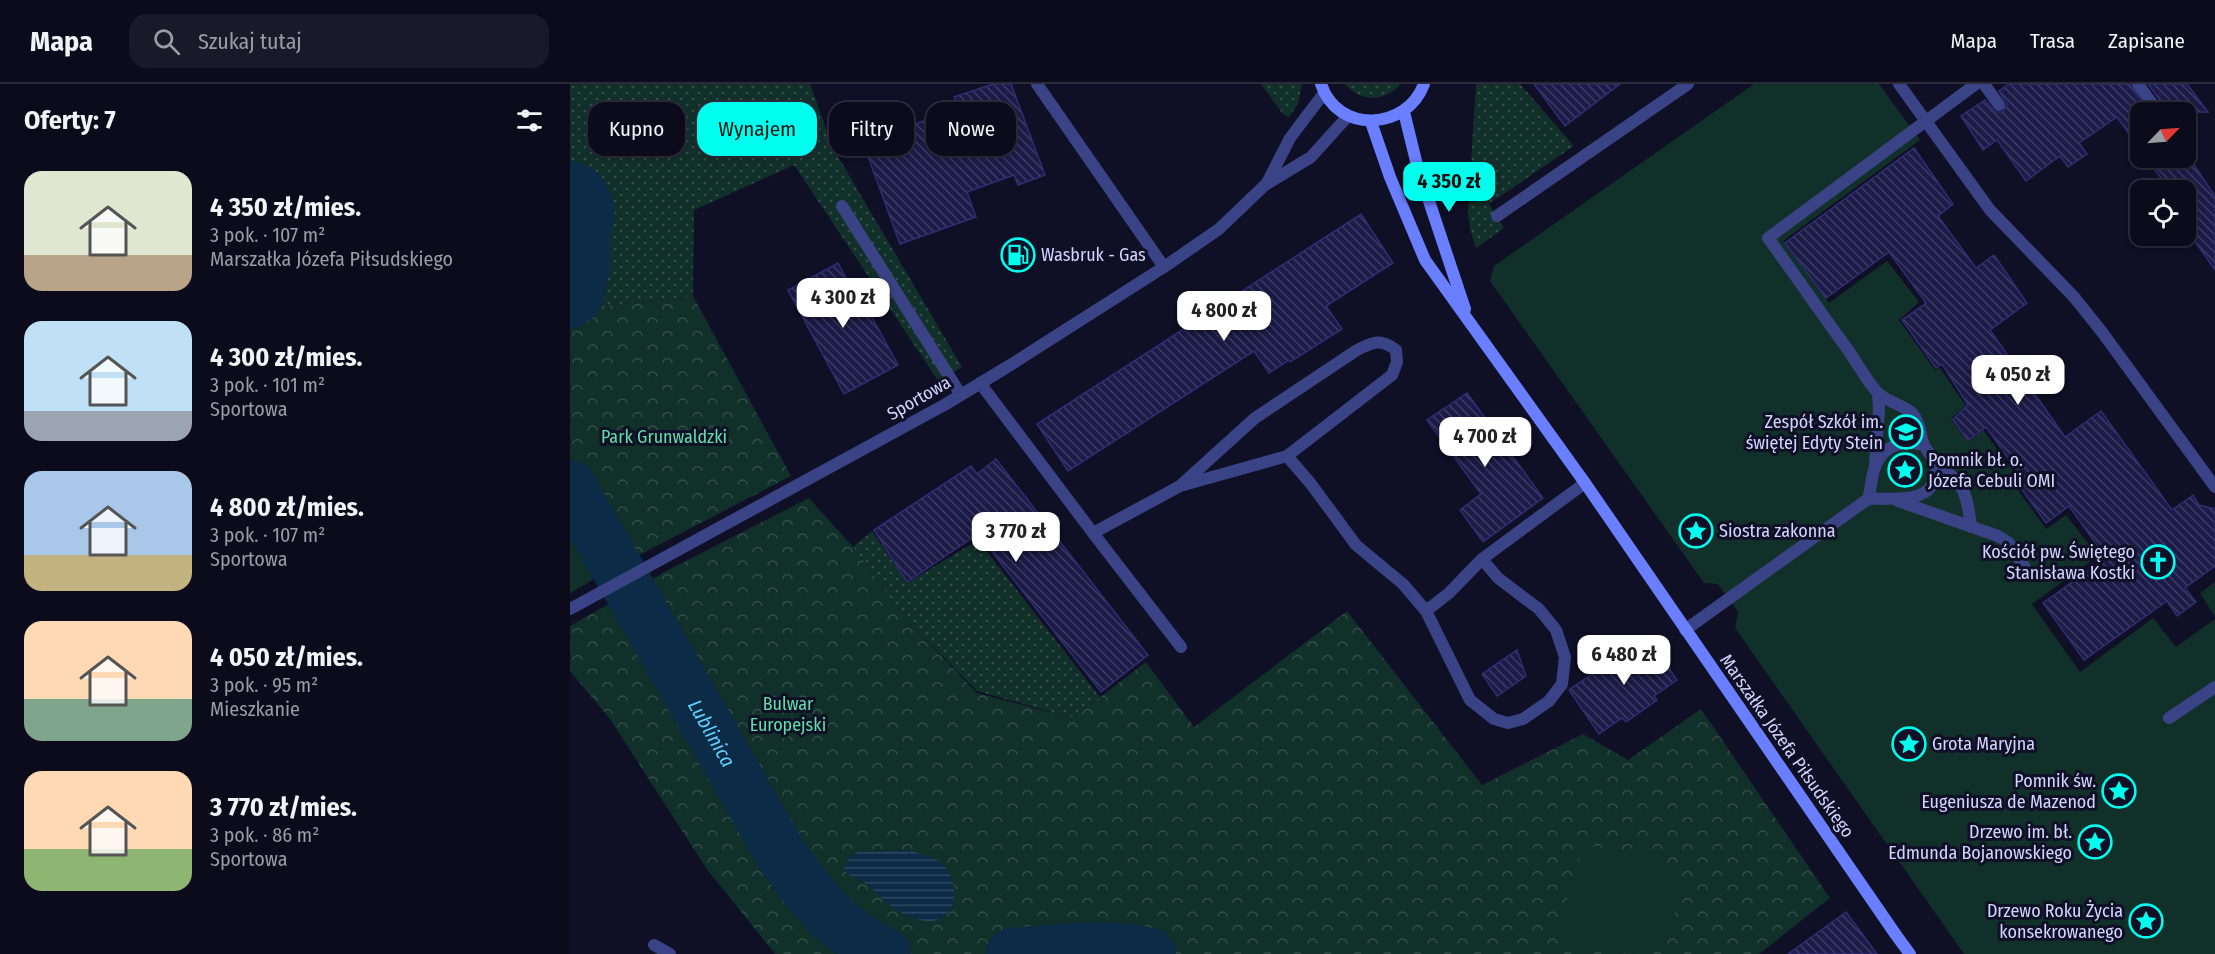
<!DOCTYPE html>
<html lang="pl">
<meta charset="utf-8">
<style>
:root{--surface:#0b0b1c;--page:#191929;--text:#f1f3f6;--muted:#9a9ba3;--line:#2b2b3b;--accent:#00feee}
body{margin:0;font-family:"Fira Sans Condensed",sans-serif;background:var(--page);color:var(--text);height:100vh;display:flex;flex-direction:column;font-size:22px;white-space:nowrap}
*{box-sizing:border-box;margin:0}
p{font-size:20px;color:var(--muted)}
.icon{flex:none;width:33px;height:33px;fill:none;stroke:currentColor;stroke-width:2;stroke-linecap:round;stroke-linejoin:round}
.map{position:relative;flex:1;overflow:hidden}
.drawer{display:flex;flex-direction:column;background:var(--surface);width:570px}
.drawer>*{flex:none}
.guide{position:absolute;left:18px;top:18px;width:570px;height:54px;display:flex;gap:12px}
.needle{width:39px;rotate:65deg}
.tools{position:absolute;left:1560px;top:18px;display:grid;gap:12px}
.tools a{display:grid;place-items:center;width:66px;height:66px;border-radius:12px;background:var(--surface);box-shadow:0 3px 9px #0003,0 0 0 2px var(--line);font-size:30px}
.price{position:absolute;translate:-50% -51px;padding:0 14px;border-radius:12px;background:#fff;color:#222;font-size:20px;line-height:39px;filter:drop-shadow(0 2px 3px #0008)}
.price::after{content:'';position:absolute;left:50%;top:36px;width:18px;height:14px;margin-left:-9px;background:inherit;clip-path:polygon(0 0,100% 0,50% 100%)}
.price.active{background:var(--accent);color:#111}
ul{padding:0;list-style:none}
li{display:flex;align-items:center;gap:18px;height:150px;padding:0 24px}
li span{display:grid;place-items:center;flex:none;width:168px;height:120px;border-radius:18px;color:#555}
li>.icon{margin-inline-start:auto}
span .icon{width:72px;height:72px;fill:#fffc;stroke-width:1}
li b{font-size:26px}
h2{display:flex;justify-content:space-between;align-items:center;height:72px;padding:0 24px;font-size:26px}
.tag{padding:0 21px;border-radius:18px;background:var(--surface);box-shadow:0 3px 9px #0003,0 0 0 2px var(--line);font-size:21px;line-height:54px}
.tag.active{background:var(--accent);color:#111}
header{display:flex;align-items:center;gap:36px;box-sizing:border-box;height:84px;padding:0 30px;background:var(--surface);border-bottom:2px solid var(--line)}
header strong{font-size:28px}
nav{display:flex;gap:33px;margin-inline-start:auto;font-size:21px}
.search{width:420px;height:54px;background:var(--page);display:flex;align-items:center;gap:15px;box-sizing:border-box;padding:0 21px;border-radius:18px;color:var(--muted);font-size:22px}
main{display:flex;flex:1;min-height:0}
.map>svg:first-child{display:block}
</style>
<header>
<strong>Mapa</strong>
<div class="search"><svg class="icon" aria-label="search" viewBox="0 0 24 24"><circle cx="10" cy="10" r="6"/><path d="M15 15l6 6"/></svg>Szukaj tutaj</div>
<nav><a>Mapa</a><a>Trasa</a><a>Zapisane</a></nav>
</header>
<main>
<section class="drawer">
<h2>Oferty: 7<svg class="icon" aria-label="filters" viewBox="0 0 24 24"><path d="M4 7h16M4 17h16"/><circle cx="9" cy="7" r="2"/><circle cx="15" cy="17" r="2"/></svg></h2>
<ul>
<li><span style="background:linear-gradient(#dfe7d0 70%,#b9a48a 0)"><svg class="icon" aria-label="home" viewBox="0 0 24 24"><path d="M3 11l9-7 9 7M6 9v11h12V9"/></svg></span><div><b>4 350 zł/mies.</b><p>3 pok. · 107 m²</p><p>Marszałka Józefa Piłsudskiego</p></div></li>
<li><span style="background:linear-gradient(#bfe0f5 75%,#9aa5b1 0)"><svg class="icon" aria-label="home" viewBox="0 0 24 24"><path d="M3 11l9-7 9 7M6 9v11h12V9"/></svg></span><div><b>4 300 zł/mies.</b><p>3 pok. · 101 m²</p><p>Sportowa</p></div></li>
<li><span style="background:linear-gradient(#a9c7e8 70%,#c2b280 0)"><svg class="icon" aria-label="home" viewBox="0 0 24 24"><path d="M3 11l9-7 9 7M6 9v11h12V9"/></svg></span><div><b>4 800 zł/mies.</b><p>3 pok. · 107 m²</p><p>Sportowa</p></div></li>
<li><span style="background:linear-gradient(#ffd9b3 65%,#7fa58c 0)"><svg class="icon" aria-label="home" viewBox="0 0 24 24"><path d="M3 11l9-7 9 7M6 9v11h12V9"/></svg></span><div><b>4 050 zł/mies.</b><p>3 pok. · 95 m²</p><p>Mieszkanie</p></div></li>
<li><span style="background:linear-gradient(#ffd9b3 65%,#8fb573 0)"><svg class="icon" aria-label="home" viewBox="0 0 24 24"><path d="M3 11l9-7 9 7M6 9v11h12V9"/></svg></span><div><b>3 770 zł/mies.</b><p>3 pok. · 86 m²</p><p>Sportowa</p></div></li>
</ul>
</section>
<div class="map">
<svg width="1645" height="870" viewBox="0 0 1645 870">
<defs>
<pattern id="grass-dots" width="8" height="8" patternUnits="userSpaceOnUse" patternTransform="scale(1.5)"><rect width="8" height="8" fill="#12302a"/><path d="M2 2h.1M6 6h.1" fill="none" stroke="#344d4a" stroke-width="1.8" stroke-linecap="round"/></pattern>
<pattern id="forest-crowns" width="20" height="18" patternUnits="userSpaceOnUse" patternTransform="scale(1.5)"><rect width="20" height="18" fill="#12302a"/><path d="M2 6a3 3 0 1 1 6 0M12 15a3 3 0 1 1 6 0" fill="none" stroke="#344d4a"/></pattern>
<pattern id="water-rules" width="6" height="5" patternUnits="userSpaceOnUse" patternTransform="scale(1.5)"><rect width="6" height="5" fill="#0c2b47"/><path d="M0 2.5h6" fill="none" stroke="#2e4963"/></pattern>
<pattern id="building-back-hatch" width="6" height="6" patternUnits="userSpaceOnUse" patternTransform="scale(1.5)"><rect width="6" height="6" fill="#1c1b47"/><path d="M-1 5l2 2M0 0l6 6M5-1l2 2" fill="none" stroke="#3c3b63"/></pattern>
</defs>
<rect width="100%" height="100%" fill="#0f0f26"/>
<g fill="url(#grass-dots)">
<polygon points="0,0 240,0 263,64 392,283 369,298 224,81 124,126 123,212 33,222 0,212"/>
<polygon points="691,0 732,0 728,20 719,33 713,30"/>
<path d="M775,0H831C814,18 792,19 775,0Z"/>
<polygon points="906,0 950,0 1004,62 919,120 934,144 906,164 900,145 898,129"/>
<polygon points="302,447 337,499 408,456 530,613 503,634 407,607 334,533 283,463"/>
</g>
<g fill="url(#forest-crowns)" fill-rule="evenodd">
<polygon points="0,212 33,222 123,212 221,392 29,492 0,509"/>
<path d="M239,414L283,463L334,533L407,609L503,634L576,578L624,643L777,527L912,701L1013,650L1058,676L1131,625L1260,814L1189,870H205L136,784L40,635L0,587V542L100,485ZM281,772L331,829L294,798L285,794Z"/>
</g>
<g fill="#12302a">
<polygon points="1184,0 1309,0 1350,56 1213,157 1259,219 1317,177 1349,218 1329,236 1365,286 1370,284 1396,322 1381,334 1398,359 1413,346 1444,388 1438,392 1476,445 1496,431 1528,472 1462,520 1510,588 1583,534 1606,563 1645,535 1645,870 1394,870 1165,544 1168,528 1148,500 1134,499 920,197 924,182"/>
<polygon points="0,439 29,492 0,509"/>
<polygon points="1645,498 1645,533 1630,509"/>
<path d="M1023,763L1075,771L1109,804L1114,813L1109,823L1079,870C1051,870 994,870 989,844L1010,772L1015,764Z"/>
</g>
<path fill="url(#water-rules)" d="M340,766C349,770 362,772 370,778C387,791 392,827 367,836C357,840 341,834 332,829C318,822 308,809 296,800C288,793 279,794 274,785L280,772L288,768Z"/>
<g fill="none" stroke-linecap="round" stroke-linejoin="round">
<g stroke="#0c2b47" stroke-width="52">
<polyline points="0,103 10,108 17,119 19,132 15,150 14,184 7,213 0,218"/>
<path id="s1" d="M0,402L211,770C244,817 262,842 315,870"/>
<path d="M442,870C487,866 535,859 580,870"/>
</g>
</g>
<g fill="url(#building-back-hatch)" stroke="#2f2d73" stroke-width="1.5">
<polygon points="423,0 441,0 475,91 448,101 444,91 397,108 406,133 330,160 293,59 389,24 384,13"/>
<polygon points="964,0 1050,0 995,42"/>
<polygon points="1439,0 1560,0 1578,28 1570,28 1570,65 1547,33 1509,59 1517,70 1498,83 1490,72 1456,97 1427,56 1413,66 1391,32 1415,16 1425,28 1433,28 1437,20 1429,7"/>
<polygon points="1578,0 1617,0 1638,28 1596,28 1595,23"/>
<polygon points="1344,64 1383,120 1368,132 1406,184 1424,171 1457,219 1420,246 1495,353 1531,327 1602,426 1623,411 1629,421 1645,425 1645,482 1615,504 1626,518 1607,532 1597,517 1514,576 1473,519 1536,474 1499,422 1476,439 1442,392 1448,388 1416,343 1398,357 1383,335 1398,321 1372,280 1366,284 1332,236 1356,219 1319,168 1256,214 1215,159"/>
<polygon points="1616,69 1645,112 1645,186 1616,145 1616,106 1600,106 1576,74 1616,74"/>
<polygon points="791,130 823,179 756,222 772,245 720,278 719,276 699,289 684,267 498,387 467,340"/>
<polygon points="268,179 288,217 292,215 328,281 274,310 218,206"/>
<polygon points="897,309 973,414 913,458 890,426 911,410 857,336"/>
<polygon points="426,375 578,571 531,608 408,450 337,498 304,446 401,382 407,390"/>
<polygon points="1077,552 1107,596 1084,612 1087,616 1056,638 1052,634 1029,650 999,606"/>
<polygon points="947,566 956,592 927,612 912,590"/>
<polygon points="1276,828 1307,870 1218,870"/>
</g>
<g fill="none" stroke-linecap="round" stroke-linejoin="round">
<g stroke="#3a4385" stroke-width="12">
<polyline points="467,0 594,183"/>
<polyline points="1329,0 1420,126 1504,213 1532,248 1645,403"/>
<polyline points="1414,0 1429,21"/>
<polyline points="1568,0 1588,28"/>
<polyline points="272,122 391,311"/>
<path d="M410,299L523,449L610,402L717,372L822,291L827,278L826,266C811,254 803,258 787,266L685,334L610,402"/>
<path d="M1354,361C1331,355 1311,362 1304,386C1301,396 1301,405 1298,415C1319,413 1359,422 1366,392C1369,376 1358,371 1353,359C1350,349 1350,338 1342,329C1332,320 1316,318 1307,308C1296,296 1288,280 1278,266C1251,229 1225,191 1198,154L1406,0"/>
<polyline points="717,372 741,400 786,461 833,500 856,527 900,616 924,635 938,639 953,635 979,617 992,600 995,573 986,546 969,525 928,494 912,475 1015,399"/>
<polyline points="1305,380 1309,325 1308,310"/>
<path d="M1366,380C1395,398 1397,411 1401,443"/>
<polyline points="1328,417 1428,452 1439,459 1460,491"/>
<polyline points="523,449 611,563"/>
<polyline points="856,527 879,509 912,475"/>
<polyline points="1115,546 1298,415"/>
<polyline points="1599,634 1645,603"/>
<polyline points="84,861 100,870"/>
</g>
<g stroke="#3a4385" stroke-width="12">
<polyline points="697,99 720,54 754,9"/>
<polyline points="927,132 1118,0"/>
<polyline points="0,525 376,320 442,280 594,183 649,145 695,101 741,73 778,32"/>
</g>
<g stroke="#6a7fff" stroke-width="12">
<path d="M751,0C767,50 837,47 854,0"/>
<polyline points="834,28 847,81 895,225"/>
<polyline points="801,38 820,93 855,176 1015,399 1326,851 1340,870"/>
</g>
</g>
<defs>
<symbol id="fuel-ring" viewBox="-11 -11 22 22"><circle r="9.5" fill="#0f0f26" stroke="#00feee" stroke-width="1.5"/><path d="M-5.5-6h7V0h2V4h1.3V-2.5L3-4.5l.8-.8L6-3V5H2.5V1h-1V6h-7ZM-4.2-4.7v3.2H.2V-4.7Z" fill="#00feee"/></symbol>
<symbol id="school-ring" viewBox="-11 -11 22 22"><circle r="9.5" fill="#0f0f26" stroke="#00feee" stroke-width="1.5"/><path d="M0-5L7-2L0 1L-7-2ZM-4 1L0 2.5L4 1V4Q0 6-4 4Z" fill="#00feee"/></symbol>
<symbol id="sight-ring" viewBox="-11 -11 22 22"><circle r="9.5" fill="#0f0f26" stroke="#00feee" stroke-width="1.5"/><path d="M0-6L1.8-2.2L6-1.7L2.9 1.2L3.7 5.4L0 3.3L-3.7 5.4L-2.9 1.2L-6-1.7L-1.8-2.2Z" fill="#00feee"/></symbol>
<symbol id="church-ring" viewBox="-11 -11 22 22"><circle r="9.5" fill="#0f0f26" stroke="#00feee" stroke-width="1.5"/><path d="M-1.2-6h2.4v3.5h3.3v2.4h-3.3V6h-2.4V-.1h-3.3v-2.4h3.3Z" fill="#00feee"/></symbol>
</defs>
<g fill-rule="evenodd">
<use href="#fuel-ring" x="429" y="152" width="38" height="38"/>
<use href="#school-ring" x="1317" y="329" width="38" height="38"/>
<use href="#sight-ring" x="1316" y="367" width="38" height="38"/>
<use href="#sight-ring" x="1107" y="428" width="38" height="38"/>
<use href="#church-ring" x="1569" y="459" width="38" height="38"/>
<use href="#sight-ring" x="1320" y="641" width="38" height="38"/>
<use href="#sight-ring" x="1530" y="688" width="38" height="38"/>
<use href="#sight-ring" x="1506" y="739" width="38" height="38"/>
<use href="#sight-ring" x="1557" y="818" width="38" height="38"/>
</g>
<g text-anchor="middle" dominant-baseline="central" stroke-width="6" stroke-linejoin="round" paint-order="stroke">
<g font-size="18" fill="#d3d5ff" stroke="#0f0f26" text-anchor="end">
<text x="471" y="171" text-anchor="start">Wasbruk - Gas</text>
<text x="1313" y="338">Zespół Szkół im.<tspan x="1313" dy="21">świętej Edyty Stein</tspan></text>
<text x="1358" y="376" text-anchor="start">Pomnik bł. o.<tspan x="1358" dy="21">Józefa Cebuli OMI</tspan></text>
<text x="1149" y="447" text-anchor="start">Siostra zakonna</text>
<text x="1565" y="468">Kościół pw. Świętego<tspan x="1565" dy="21">Stanisława Kostki</tspan></text>
<text x="1362" y="660" text-anchor="start">Grota Maryjna</text>
<text x="1526" y="697">Pomnik św.<tspan x="1526" dy="21">Eugeniusza de Mazenod</tspan></text>
<text x="1502" y="748">Drzewo im. bł.<tspan x="1502" dy="21">Edmunda Bojanowskiego</tspan></text>
<text x="1553" y="827">Drzewo Roku Życia<tspan x="1553" dy="21">konsekrowanego</tspan></text>
</g>
<g font-size="18" fill="#d3d5ff" stroke="#0f0f26">
<text transform="translate(349 314) rotate(-30)">Sportowa</text>
<text transform="translate(1217 662) rotate(55)">Marszałka Józefa Piłsudskiego</text>
</g>
<g font-size="18" fill="#5ee0aa" stroke="#0f0f26">
<text x="94" y="353">Park Grunwaldzki</text>
<text x="218" y="620">Bulwar<tspan x="218" dy="21">Europejski</tspan></text>
</g>
<g font-size="20" font-style="italic" fill="#61d0ff" stroke="#0f0f26">
<text stroke="none"><textPath href="#s1" startOffset="285">Lublinica</textPath></text>
</g>
</g>
</svg>
<div class="tools">
<a><svg class="needle" viewBox="-14 -14 28 28"><path d="M0-13l5 13h-10z" fill="#e53935"/><path d="M0 13l5-13h-10z" fill="#9a9ba3"/></svg></a>
<a><svg class="icon" aria-label="locate" viewBox="0 0 24 24"><circle cx="12" cy="12" r="6"/><path d="M12 2v4M12 18v4M2 12h4M18 12h4"/></svg></a>
</div>
<b class="price active" style="left:879px;top:129px">4 350 zł</b>
<b class="price" style="left:273px;top:245px">4 300 zł</b>
<b class="price" style="left:654px;top:258px">4 800 zł</b>
<b class="price" style="left:1448px;top:322px">4 050 zł</b>
<b class="price" style="left:915px;top:384px">4 700 zł</b>
<b class="price" style="left:446px;top:479px">3 770 zł</b>
<b class="price" style="left:1054px;top:602px">6 480 zł</b>
<div class="guide">
<a class="tag">Kupno</a>
<a class="tag active">Wynajem</a>
<a class="tag">Filtry</a>
<a class="tag">Nowe</a>
</div>
</div>
</main>
